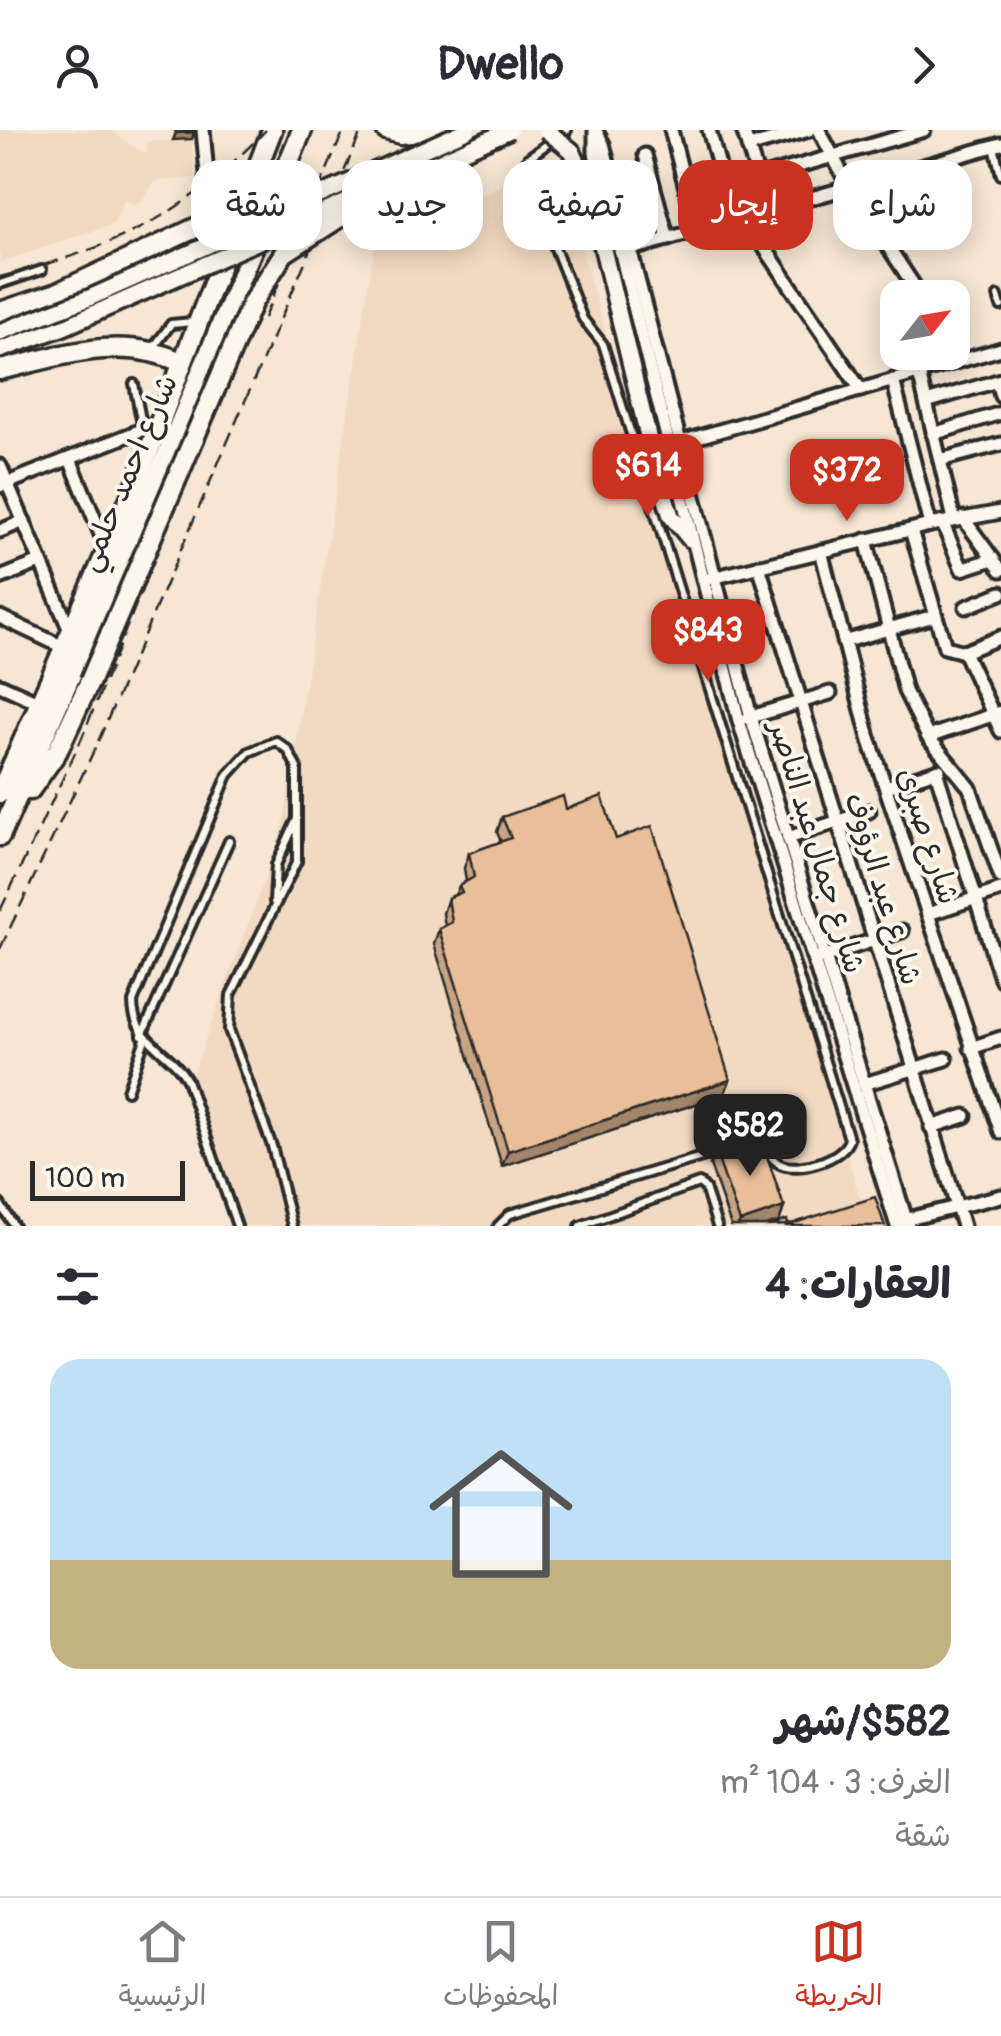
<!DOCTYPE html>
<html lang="ar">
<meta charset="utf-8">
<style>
:root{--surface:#fff;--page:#f7f7f7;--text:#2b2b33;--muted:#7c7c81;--line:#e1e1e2;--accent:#c8321e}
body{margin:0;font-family:Pangolin,"Playpen Sans Arabic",sans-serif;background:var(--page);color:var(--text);direction:rtl;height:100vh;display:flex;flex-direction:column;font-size:38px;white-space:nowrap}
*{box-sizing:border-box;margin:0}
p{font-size:32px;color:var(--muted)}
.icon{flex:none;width:55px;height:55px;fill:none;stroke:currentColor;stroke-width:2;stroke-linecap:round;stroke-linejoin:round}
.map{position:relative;height:1096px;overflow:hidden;direction:ltr}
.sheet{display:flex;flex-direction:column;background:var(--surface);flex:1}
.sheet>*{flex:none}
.banner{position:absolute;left:30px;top:30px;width:942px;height:90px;direction:rtl;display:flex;gap:20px}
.needle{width:65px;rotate:59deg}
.buttons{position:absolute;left:880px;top:150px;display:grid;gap:20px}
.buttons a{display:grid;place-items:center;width:90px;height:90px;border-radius:20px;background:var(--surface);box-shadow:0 5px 25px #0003;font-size:50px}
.scale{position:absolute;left:30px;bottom:25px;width:155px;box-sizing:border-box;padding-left:10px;border:5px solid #2b2b2b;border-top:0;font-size:28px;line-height:35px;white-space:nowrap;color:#2b2b2b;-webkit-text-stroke:8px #fbf7ec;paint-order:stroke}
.price{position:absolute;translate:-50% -85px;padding:0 22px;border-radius:20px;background:var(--accent);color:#fff;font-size:32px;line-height:65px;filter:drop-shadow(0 2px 5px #0008)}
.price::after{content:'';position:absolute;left:50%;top:60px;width:30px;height:22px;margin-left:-15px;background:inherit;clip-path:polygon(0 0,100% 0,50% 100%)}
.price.selected{background:#222;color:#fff}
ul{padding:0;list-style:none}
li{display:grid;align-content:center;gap:20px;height:530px;padding:0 50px}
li+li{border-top:2px solid var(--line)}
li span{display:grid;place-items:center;height:310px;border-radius:30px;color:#555}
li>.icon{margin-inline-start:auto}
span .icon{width:180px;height:180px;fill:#fffc;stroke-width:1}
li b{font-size:42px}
h2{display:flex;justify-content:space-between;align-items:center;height:120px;padding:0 50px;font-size:42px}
.chip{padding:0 35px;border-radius:30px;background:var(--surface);box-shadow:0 5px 25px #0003;font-size:35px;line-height:90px}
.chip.selected{background:var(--accent);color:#fff}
header{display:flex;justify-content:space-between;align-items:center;height:130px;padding:0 50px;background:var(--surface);font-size:45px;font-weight:700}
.tabs{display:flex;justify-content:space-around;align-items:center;height:140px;border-top:2px solid var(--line);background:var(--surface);font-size:28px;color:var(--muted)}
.tabs a{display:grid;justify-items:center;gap:5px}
.tabs .selected{color:var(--accent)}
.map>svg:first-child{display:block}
</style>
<header><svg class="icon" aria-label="forward" viewBox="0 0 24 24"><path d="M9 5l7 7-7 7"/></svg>Dwello<svg class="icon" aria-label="person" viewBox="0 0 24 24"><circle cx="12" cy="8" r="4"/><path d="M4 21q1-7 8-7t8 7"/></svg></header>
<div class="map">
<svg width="1001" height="1096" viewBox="0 0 1001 1096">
<rect width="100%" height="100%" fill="#f6e6d3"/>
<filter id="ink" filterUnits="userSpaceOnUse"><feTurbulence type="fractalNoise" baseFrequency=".01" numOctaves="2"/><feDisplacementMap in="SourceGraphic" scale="20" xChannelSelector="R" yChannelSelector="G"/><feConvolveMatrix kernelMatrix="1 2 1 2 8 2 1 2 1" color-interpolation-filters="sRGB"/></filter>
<g filter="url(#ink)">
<g fill="#f2dac2">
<polygon points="0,0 109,0 143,23 148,22 146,12 192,9 195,48 155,51 142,71 134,74 124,70 114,94 0,132"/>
<polygon points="554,28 868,1096 245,1096 191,949 282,702 374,119"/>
</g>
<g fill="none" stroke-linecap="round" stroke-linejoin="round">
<defs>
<g id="service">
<path d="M567,0L528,28L524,40L583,189L603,214L849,1009C844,1029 798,1043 780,1034C770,1029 767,1019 757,1013"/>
<polyline points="994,17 1001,45"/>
<polyline points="0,154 42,140"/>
<polyline points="998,166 1001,176"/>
<polyline points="151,221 171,194 193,192"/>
<polyline points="134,254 143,300"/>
<polyline points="274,772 276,735 297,689"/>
<polyline points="142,905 229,711"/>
<polyline points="127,961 145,909"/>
<polyline points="0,1074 14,1096"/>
<path d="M237,1096L187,950C170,919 133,912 133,872L228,645L249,622L276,611L288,620L297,638V731L231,865L229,900L272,1016L292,1096"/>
<polyline points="498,1096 510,1084 722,1021"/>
<polyline points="580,1096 699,1053 705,1058 717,1096"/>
</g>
<g id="minor">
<polyline points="203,0 211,87"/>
<polyline points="595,0 595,23 739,591 897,1096"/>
<polyline points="671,0 697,101"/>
<polyline points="709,0 734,90"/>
<polyline points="743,0 756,41 764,46 924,0"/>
<polyline points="819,0 849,57 922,168"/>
<polyline points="596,1 603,14 751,587 908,1096"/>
<polyline points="748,17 809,0"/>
<polyline points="645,25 668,109"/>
<polyline points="744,87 861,260"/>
<polyline points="632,119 1001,14"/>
<polyline points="952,214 963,230"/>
<polyline points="919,243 954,389"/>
<polyline points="893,250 930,395"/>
<polyline points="997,251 1001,266"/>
<polyline points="926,272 1001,250"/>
<polyline points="933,304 1001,283"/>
<polyline points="674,314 1001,219"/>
<polyline points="70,329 107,419"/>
<polyline points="940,330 1001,314"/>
<polyline points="0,336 71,503"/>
<polyline points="0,356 159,293"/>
<polyline points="963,388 1001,440"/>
<polyline points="942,392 962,439 993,429"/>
<polyline points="911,400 945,517 964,522 1001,507"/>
<polyline points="0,401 24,391"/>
<polyline points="866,410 905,561 928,607 970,658 1001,748"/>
<polyline points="821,421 869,608 1001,1002"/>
<polyline points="759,436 963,1096"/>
<polyline points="0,448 40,432"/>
<polyline points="708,449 930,395 1001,382"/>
<polyline points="966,477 1001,463"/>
<polyline points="0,487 65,518"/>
<polyline points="843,512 934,486"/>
<polyline points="964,522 1001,601"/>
<polyline points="0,555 40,573"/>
<polyline points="748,588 830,563"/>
<polyline points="928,607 1001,582"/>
<polyline points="936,641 1001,849"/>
<polyline points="886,657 939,640"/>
<polyline points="788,708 869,681"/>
<polyline points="928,784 1001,760"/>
<polyline points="820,828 902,801"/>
<polyline points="971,918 1001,908"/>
<polyline points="864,954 946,929"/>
<polyline points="931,997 965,986"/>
<polyline points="900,1091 1001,1066"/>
</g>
<polyline id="secondary" points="655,335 671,386 690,409"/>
<g id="primary">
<polyline points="386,0 401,4 439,0"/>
<polyline points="0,182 57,163 240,77 266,82"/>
<path d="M0,240C60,226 122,204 180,232"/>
<polyline points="30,660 57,622 90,551"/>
<polyline points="0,663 135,357 272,0"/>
<polyline points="0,706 148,370 302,0"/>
</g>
</defs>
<use href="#service" stroke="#2b2b2b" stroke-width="14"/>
<use href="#minor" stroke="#2b2b2b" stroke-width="19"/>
<use href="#secondary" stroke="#2b2b2b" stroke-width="22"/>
<use href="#primary" stroke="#2b2b2b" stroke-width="25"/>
<use href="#service" stroke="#fbf7ec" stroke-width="6"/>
<use href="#minor" stroke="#fbf7ec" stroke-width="11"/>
<use href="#secondary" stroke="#fbf7ec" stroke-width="15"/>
<use href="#primary" stroke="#fbf7ec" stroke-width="18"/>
<g stroke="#2b2b2b" stroke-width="2.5" stroke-dasharray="15 8" stroke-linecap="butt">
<path d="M0,147C119,116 180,89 266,0"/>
<polyline points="264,188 344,0"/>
<polyline points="0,781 81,610 260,169"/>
<polyline points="0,819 97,614 362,0"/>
</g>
<defs>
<g id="secondary-bridge">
<polyline points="546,0 572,21 587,53 655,335"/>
<polyline points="0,202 89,168 467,0"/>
<polyline points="0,220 64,197 510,0"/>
</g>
<polyline id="primary-bridge" points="90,551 252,173 284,123 351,80 369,62"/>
</defs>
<use href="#secondary-bridge" stroke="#2b2b2b" stroke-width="22" stroke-linecap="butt"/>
<use href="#primary-bridge" stroke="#2b2b2b" stroke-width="25" stroke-linecap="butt"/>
<use href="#secondary-bridge" stroke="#fbf7ec" stroke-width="15"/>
<use href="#primary-bridge" stroke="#fbf7ec" stroke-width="18"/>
</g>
<g fill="#c8a484" stroke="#2b2b2b" stroke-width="2.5">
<polygon points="566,679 616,709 730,950 724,965 502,1036 434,814 439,799 445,796 443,783 448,768 455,765 459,756 466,751 464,738 469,723 501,712 497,702 502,687"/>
<polygon points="715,1021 784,1077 779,1092 766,1096 731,1096 710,1035"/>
</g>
<g fill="#a3866b" stroke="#2b2b2b" stroke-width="2.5">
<polygon points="194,2 192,9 173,10 176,3"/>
<polygon points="730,950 724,965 502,1036 508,1021"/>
<polygon points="784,1077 779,1092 766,1096 738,1096 740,1092"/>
</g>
<g fill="#e9bf99" stroke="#2b2b2b" stroke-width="2.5">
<polygon points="175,0 194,0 194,2 176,3"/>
<polygon points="563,666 566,679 602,666 616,709 652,696 730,950 508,1021 439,799 452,792 448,768 462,762 459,756 474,747 469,723 511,708 502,687"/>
<polygon points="760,1005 784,1077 740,1092 715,1021"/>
<polygon points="875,1067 885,1096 785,1096"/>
<polygon points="787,1090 788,1095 768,1096"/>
</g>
</g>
<g text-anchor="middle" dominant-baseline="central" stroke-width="8" stroke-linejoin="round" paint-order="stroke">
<g font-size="30" fill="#2b2b2b" stroke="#fbf7ec">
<text transform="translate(128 343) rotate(-67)">شارع احمد حلمي</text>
<text transform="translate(928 706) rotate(72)">شارع صبرى</text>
<text transform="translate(817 717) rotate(73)">شارع جمال عبد الناصر</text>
<text transform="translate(883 759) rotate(73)">شارع عبد الرؤوف</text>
</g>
</g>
</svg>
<div class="buttons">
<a><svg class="needle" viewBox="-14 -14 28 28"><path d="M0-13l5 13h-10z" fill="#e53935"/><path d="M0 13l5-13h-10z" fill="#7c7c81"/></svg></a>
</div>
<div class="scale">100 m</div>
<b class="price" style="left:648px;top:389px">$614</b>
<b class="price" style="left:847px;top:394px">$372</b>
<b class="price" style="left:708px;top:554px">$843</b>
<b class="price selected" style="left:750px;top:1049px">$582</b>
<div class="banner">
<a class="chip">شراء</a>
<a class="chip selected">إيجار</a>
<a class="chip">تصفية</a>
<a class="chip">جديد</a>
<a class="chip">شقة</a>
</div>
</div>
<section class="sheet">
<h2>العقارات: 4<svg class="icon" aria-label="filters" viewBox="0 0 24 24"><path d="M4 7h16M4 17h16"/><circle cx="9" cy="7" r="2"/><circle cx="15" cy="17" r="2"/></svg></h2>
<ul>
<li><span style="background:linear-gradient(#bfe0f5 65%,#c2b280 0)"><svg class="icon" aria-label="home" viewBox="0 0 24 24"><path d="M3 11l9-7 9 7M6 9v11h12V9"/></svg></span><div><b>$582/شهر</b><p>الغرف: 3 · 104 m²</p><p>شقة</p></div></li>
</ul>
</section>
<nav class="tabs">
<a class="selected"><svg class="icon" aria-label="map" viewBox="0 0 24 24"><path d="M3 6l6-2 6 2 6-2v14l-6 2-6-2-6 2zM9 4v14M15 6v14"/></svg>الخريطة</a>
<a><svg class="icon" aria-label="saved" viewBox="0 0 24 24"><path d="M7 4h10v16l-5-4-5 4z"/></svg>المحفوظات</a>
<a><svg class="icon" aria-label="home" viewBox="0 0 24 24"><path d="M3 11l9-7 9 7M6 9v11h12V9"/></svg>الرئيسية</a>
</nav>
